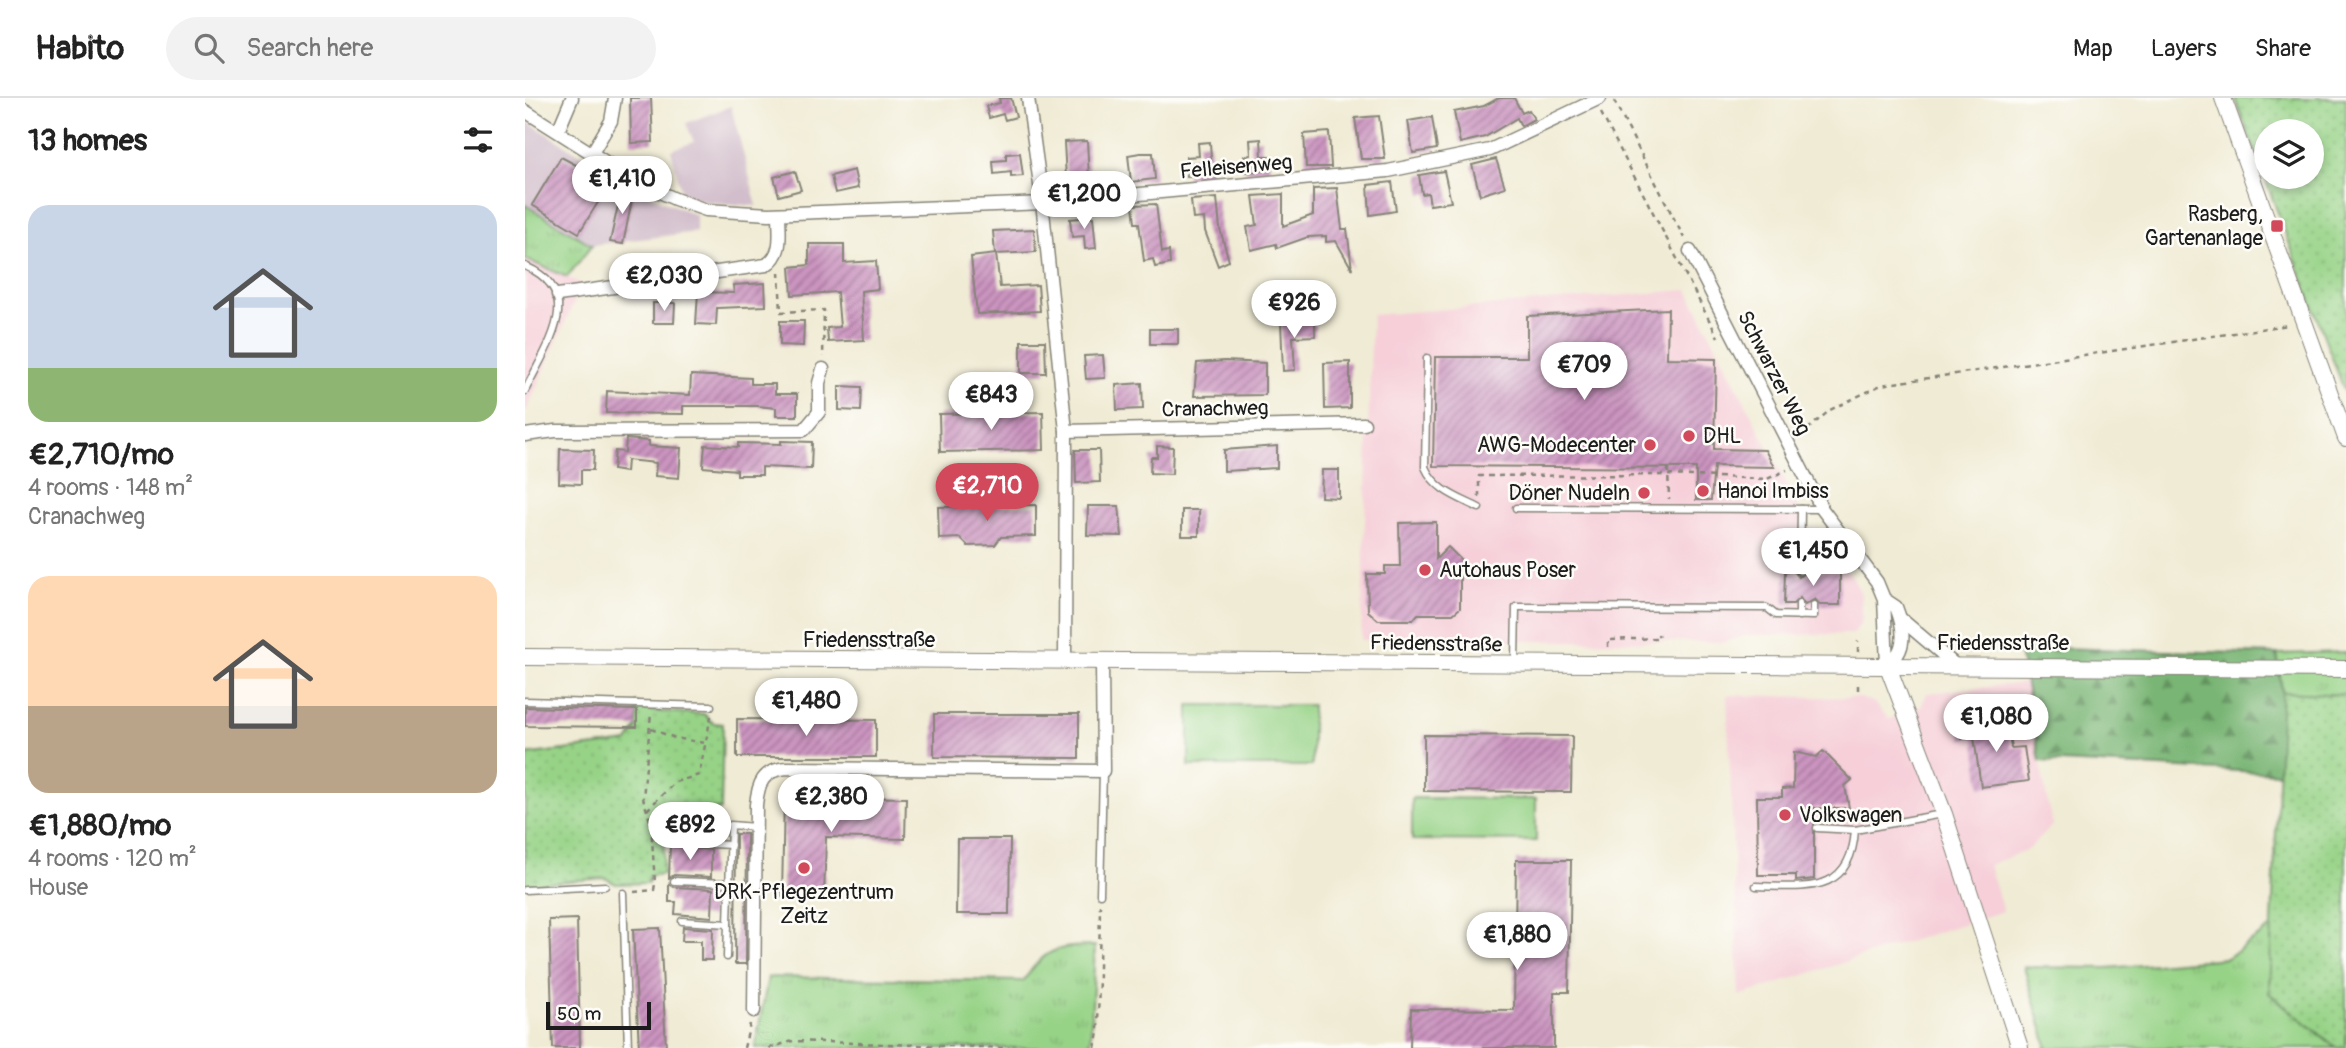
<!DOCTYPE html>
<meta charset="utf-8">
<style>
:root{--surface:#fff;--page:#f2f2f2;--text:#222;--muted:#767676;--line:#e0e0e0;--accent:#d1495b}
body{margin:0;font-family:Pangolin,sans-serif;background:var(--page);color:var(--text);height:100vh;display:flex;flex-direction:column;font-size:26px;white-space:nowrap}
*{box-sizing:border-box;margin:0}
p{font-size:23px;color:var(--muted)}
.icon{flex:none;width:38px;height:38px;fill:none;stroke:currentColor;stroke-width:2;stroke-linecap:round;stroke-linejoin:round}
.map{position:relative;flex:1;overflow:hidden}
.details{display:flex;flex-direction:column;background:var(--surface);width:525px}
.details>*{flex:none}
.tools{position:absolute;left:1729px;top:21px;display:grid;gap:14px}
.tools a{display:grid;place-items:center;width:70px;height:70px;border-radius:50%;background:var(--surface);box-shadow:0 4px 10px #0003;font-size:35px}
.scale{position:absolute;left:21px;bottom:18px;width:105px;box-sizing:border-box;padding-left:7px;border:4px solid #1c1c1c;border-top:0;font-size:19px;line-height:24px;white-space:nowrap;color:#1c1c1c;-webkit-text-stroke:5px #fdfcf7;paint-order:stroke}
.price{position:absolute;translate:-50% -60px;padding:0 16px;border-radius:24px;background:#fff;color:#222;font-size:23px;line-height:46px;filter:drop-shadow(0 2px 4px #0008)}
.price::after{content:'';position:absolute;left:50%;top:42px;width:21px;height:16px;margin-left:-10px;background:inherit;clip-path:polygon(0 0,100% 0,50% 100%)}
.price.on{background:var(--accent);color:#fff}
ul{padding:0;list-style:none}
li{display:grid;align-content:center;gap:14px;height:371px;padding:0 28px}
li span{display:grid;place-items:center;height:217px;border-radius:21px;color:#555}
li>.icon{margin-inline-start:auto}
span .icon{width:126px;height:126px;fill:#fffc;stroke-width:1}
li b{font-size:30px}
h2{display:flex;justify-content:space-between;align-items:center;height:84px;padding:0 28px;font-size:30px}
header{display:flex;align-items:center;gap:42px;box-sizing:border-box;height:98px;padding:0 35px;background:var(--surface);border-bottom:2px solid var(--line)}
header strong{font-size:33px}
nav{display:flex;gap:38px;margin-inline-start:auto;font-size:24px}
.search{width:490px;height:63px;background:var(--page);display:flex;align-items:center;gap:18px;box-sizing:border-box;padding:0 24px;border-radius:38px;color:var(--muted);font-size:26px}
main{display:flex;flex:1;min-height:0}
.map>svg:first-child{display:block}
</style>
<header>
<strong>Habito</strong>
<div class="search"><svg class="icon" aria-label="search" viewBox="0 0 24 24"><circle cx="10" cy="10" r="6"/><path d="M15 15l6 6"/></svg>Search here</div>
<nav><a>Map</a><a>Layers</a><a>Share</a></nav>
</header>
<main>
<section class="details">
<h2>13 homes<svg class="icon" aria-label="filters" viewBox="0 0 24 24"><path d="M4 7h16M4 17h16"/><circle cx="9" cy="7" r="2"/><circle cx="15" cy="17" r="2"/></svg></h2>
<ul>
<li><span style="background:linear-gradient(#c9d6e8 75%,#8fb573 0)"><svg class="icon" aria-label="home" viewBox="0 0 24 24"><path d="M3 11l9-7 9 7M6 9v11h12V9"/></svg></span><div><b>€2,710/mo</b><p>4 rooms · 148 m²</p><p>Cranachweg</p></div></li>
<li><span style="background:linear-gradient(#ffd9b3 60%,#b9a48a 0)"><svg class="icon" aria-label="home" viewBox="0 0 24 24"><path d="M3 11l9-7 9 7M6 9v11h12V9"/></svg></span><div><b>€1,880/mo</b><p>4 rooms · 120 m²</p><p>House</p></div></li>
</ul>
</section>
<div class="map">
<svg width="1821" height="950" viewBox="0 0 1821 950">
<defs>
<pattern id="grass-tufts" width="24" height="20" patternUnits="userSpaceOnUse" patternTransform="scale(1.75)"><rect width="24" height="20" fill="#97d387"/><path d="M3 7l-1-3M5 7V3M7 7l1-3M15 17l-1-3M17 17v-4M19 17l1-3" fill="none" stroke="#82b574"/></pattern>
<pattern id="forest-firs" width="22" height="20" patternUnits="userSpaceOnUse" patternTransform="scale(1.75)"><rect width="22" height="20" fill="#79b574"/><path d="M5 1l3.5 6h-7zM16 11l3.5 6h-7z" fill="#62925e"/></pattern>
<pattern id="park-dots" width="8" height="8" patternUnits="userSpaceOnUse" patternTransform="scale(1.75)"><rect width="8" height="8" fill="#97d387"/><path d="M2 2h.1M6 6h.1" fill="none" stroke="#82b574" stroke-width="1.8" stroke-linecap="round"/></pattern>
<pattern id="building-hatch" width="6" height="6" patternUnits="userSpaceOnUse" patternTransform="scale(1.75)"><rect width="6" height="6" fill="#cb94c0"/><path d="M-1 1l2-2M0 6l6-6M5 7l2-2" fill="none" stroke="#a4789b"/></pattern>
</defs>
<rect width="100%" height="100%" fill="#fdfcf7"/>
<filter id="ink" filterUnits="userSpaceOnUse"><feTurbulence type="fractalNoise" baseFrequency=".0143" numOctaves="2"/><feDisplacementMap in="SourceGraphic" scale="14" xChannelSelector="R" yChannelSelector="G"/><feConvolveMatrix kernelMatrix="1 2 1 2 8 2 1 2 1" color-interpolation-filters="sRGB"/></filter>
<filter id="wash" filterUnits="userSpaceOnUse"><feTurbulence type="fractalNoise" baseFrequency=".00686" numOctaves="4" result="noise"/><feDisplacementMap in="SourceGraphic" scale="28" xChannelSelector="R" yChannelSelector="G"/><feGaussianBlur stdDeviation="1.57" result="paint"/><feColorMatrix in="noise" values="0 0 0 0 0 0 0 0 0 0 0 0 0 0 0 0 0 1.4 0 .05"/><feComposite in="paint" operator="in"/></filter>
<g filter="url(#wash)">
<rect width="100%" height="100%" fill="#f0ebd4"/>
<g fill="#f6cfd9">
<polygon points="0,161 57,186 0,315"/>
<polygon points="1163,192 1292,446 1327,478 1336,496 1337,522 1329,536 1223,537 1199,544 836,542 847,217"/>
<polygon points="1500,585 1527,727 1504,751 1464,767 1478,813 1214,898 1202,597 1335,600 1348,604 1364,621 1396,609 1402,595"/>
</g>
<g fill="#d1bdcb">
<polygon points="206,8 232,108 183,104 157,96 146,52 169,44 161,25"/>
<polygon points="0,22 106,89 171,117 171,134 67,147 0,107"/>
</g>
<g fill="url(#grass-tufts)" stroke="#5a7852" stroke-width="2">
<polygon points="0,107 67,147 42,179 0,161"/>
<polygon points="1821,554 1821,597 1757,594 1752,556"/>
<polygon points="1747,829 1744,895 1812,950 1520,950 1522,948 1499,869 1582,870 1702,860"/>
<path d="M570,848L565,950H230L243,879L498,883C522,850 529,849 570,848Z"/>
</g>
<polygon fill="url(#forest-firs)" stroke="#4a6848" stroke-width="2" points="1494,549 1752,556 1757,594 1754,675 1515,663"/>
<g fill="url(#park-dots)" stroke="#5a7852" stroke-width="2" fill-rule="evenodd">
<path d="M1710,0H1821V297ZM1741,33H1787V79H1741Z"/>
<polygon points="1757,594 1821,597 1821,950 1812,950 1744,895"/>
<polygon points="112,605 126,613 179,616 188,625 198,626 196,712 170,710 170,716 140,718 138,776 124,778 123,785 91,786 80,780 0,787 0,657 103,644 112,629"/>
</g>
<g fill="#97d387" stroke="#5a7852" stroke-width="2">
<rect x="664" y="607" width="123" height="61"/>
<polygon points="887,700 1011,701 1011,743 887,742"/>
</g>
<g id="blocks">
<g fill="url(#building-hatch)">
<polygon points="105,0 126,0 128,44 106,45"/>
<polygon points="474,0 486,0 491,19 480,22 478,16 464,20 461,8 475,5"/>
<polygon points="974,0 989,0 997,15 1004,12 1009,21 996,28 992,20 960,39 935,45 929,14 959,8"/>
<polygon points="854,18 860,61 836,61 830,20"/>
<polygon points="907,19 912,51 888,55 883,23"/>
<polygon points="804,34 806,69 781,69 779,36"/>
<polygon points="736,41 737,58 744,58 745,72 720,74 719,58 726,57 725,42"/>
<polygon points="562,43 564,79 541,80 539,44"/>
<polygon points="685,44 687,77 662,79 661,59 674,58 673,45"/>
<polygon points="495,55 498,78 486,79 486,74 469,76 468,63 481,62 481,56"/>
<polygon points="615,55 628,55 630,81 606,84 603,57"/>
<polygon points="36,59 85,85 54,135 7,107"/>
<polygon points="971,61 980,89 955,97 947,67"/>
<polygon points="329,72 333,90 310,95 306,78"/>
<polygon points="270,73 276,92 254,98 249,79"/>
<polygon points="919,73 926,104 905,107 903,95 897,96 894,77"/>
<polygon points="867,84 871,113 845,117 843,87"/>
<polygon points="97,89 109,92 98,146 85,144"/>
<polygon points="812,90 817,131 822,131 827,171 811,143 801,144 801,138 783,139 752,150 751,146 726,152 722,129 732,127 728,98 758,96 758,128 788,117 788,91"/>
<polygon points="692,100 695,131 704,163 693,168 680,133 679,120 668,121 666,102"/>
<polygon points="631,106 637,154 644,153 645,166 630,169 628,161 619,163 614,125 610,125 608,107"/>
<polygon points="568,119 571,150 560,151 559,138 547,139 545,121"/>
<polygon points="509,131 511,154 470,156 468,133"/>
<polygon points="284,146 319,146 319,165 351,163 353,191 336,193 339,242 303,244 302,230 315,229 312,194 267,197 265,169 284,167"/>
<polygon points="471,156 475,189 513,187 515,213 452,216 446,159"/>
<polygon points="240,185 241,208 192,210 191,227 171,226 173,194 209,195 208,187"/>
<polygon points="128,205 150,205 149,225 128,225"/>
<polygon points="1143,211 1142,260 1191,261 1189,351 1240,352 1249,369 1189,368 1186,402 1171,402 1171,370 908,368 910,259 1002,259 1002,218"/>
<polygon points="255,223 279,223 278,248 255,247"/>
<polygon points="790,223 790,238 768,239 770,272 758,273 756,224"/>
<rect x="625" y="231" width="28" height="15"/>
<polygon points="496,243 520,243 521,275 496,275"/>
<polygon points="578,257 580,280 561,281 559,258"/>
<polygon points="700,263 740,265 740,297 669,298 672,265"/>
<polygon points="825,264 825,310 800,311 799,265"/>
<polygon points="166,277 226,280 226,286 250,286 250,296 272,296 272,318 251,318 251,310 232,308 158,308 158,316 81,315 82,293 165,297"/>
<polygon points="617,285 618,311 592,312 591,287"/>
<polygon points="314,288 337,289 336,313 314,312"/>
<polygon points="518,314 519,352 415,354 414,316"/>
<polygon points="101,341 124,343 124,348 156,350 154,380 130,378 131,365 102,362 101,374 88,372 90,353 100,354"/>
<polygon points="256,343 287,344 286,371 237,369 237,377 212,377 212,372 178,369 180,347 213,349 213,345 256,346"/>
<polygon points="632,348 648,349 647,376 625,375 626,359 632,359"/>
<polygon points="752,348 752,370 699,373 699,352"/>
<polygon points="35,351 69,352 68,372 56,372 56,386 34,385"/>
<polygon points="550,352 574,352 575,384 551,385"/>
<polygon points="797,372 814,372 814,400 796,399"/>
<polygon points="511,407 511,438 476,439 470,447 443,448 435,440 414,441 413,409"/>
<polygon points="563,408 594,408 597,438 562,437"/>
<rect x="657" y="412" width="17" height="26"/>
<polygon points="911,424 911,461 923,449 943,469 935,476 935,510 928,516 893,516 888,522 853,522 843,513 842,476 860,476 860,468 875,468 874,425"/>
<polygon points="1260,473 1269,473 1274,479 1281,473 1289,479 1296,473 1315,474 1315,507 1295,507 1290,501 1280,507 1275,500 1268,506 1259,506"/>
<polygon points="0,609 112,612 112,629 0,628"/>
<polygon points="409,616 554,616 554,660 409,659"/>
<polygon points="212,621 351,622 351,659 212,659"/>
<polygon points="1482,621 1486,650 1499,649 1504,683 1456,689 1449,639 1437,641 1435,627"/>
<polygon points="899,637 1047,638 1046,694 899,693"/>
<polygon points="1298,653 1327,682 1320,688 1324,710 1289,710 1289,781 1271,783 1271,777 1233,777 1232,699 1257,699 1257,691 1268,690 1269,654 1291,659"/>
<polygon points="259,698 381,700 380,741 301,739 299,799 257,798"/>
<polygon points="144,723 187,724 187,740 145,740"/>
<polygon points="211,736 222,736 221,866 210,866"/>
<polygon points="432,741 485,741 484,816 431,816"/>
<polygon points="145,748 186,752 186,779 149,777 144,780"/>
<polygon points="991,762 1046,762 1044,894 1029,894 1029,950 885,950 886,911 989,912"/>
<polygon points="144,786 149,789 188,791 187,819 150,816 151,804 144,804"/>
<polygon points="52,821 55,950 28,950 24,822"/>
<polygon points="158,829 188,831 187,862 176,862 176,843 157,843"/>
<polygon points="135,830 141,950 114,950 108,831"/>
</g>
</g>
</g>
<g filter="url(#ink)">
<use href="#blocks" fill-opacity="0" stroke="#868478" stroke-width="2"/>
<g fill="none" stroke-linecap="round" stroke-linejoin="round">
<defs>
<g id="service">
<path d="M0,168C63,195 21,248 0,293"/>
<path d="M902,260L900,369C910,392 932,399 954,410"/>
<polyline points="991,410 1297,411"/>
<polyline points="1275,446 1290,461 1290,473"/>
<polyline points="1275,473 1276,411"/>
<polyline points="1274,518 1274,506"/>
<polyline points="990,563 991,509 1242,510 1251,517 1289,518 1289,507"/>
<polyline points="0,603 186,608"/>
<polyline points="1292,730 1330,732 1417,716"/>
<polyline points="149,744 206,747"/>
<polyline points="149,783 204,785"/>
<path d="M1231,788C1282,789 1326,797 1330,732"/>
<polyline points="0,792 80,788"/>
<polyline points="98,795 103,950"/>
<polyline points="575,796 578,673"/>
<polyline points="157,823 203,826"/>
<polyline points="202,859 206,727 230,729"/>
</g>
<g id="minor">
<polyline points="503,0 516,94 541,333 540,564"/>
<polyline points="0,13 109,82 150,101 181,112 244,116 518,105 863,73 965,52 1075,0"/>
<polyline points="33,33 47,0"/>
<polyline points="67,55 86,23 90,0"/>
<path d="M1165,153L1297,411L1352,484L1359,501L1362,566C1383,554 1379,529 1371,509L1359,501"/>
<path d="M33,197L241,167C259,156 254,135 254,116"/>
<polyline points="541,333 839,326"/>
<polyline points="0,337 30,333 279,332 294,314 294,285 298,271"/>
<polyline points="1376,521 1429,566"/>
<path d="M229,913L231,707C233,685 238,672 262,670L578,673L577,564"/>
</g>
<g id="tertiary">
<polyline points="1698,0 1821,340"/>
<path d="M0,559C607,566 1214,564 1821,571"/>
<polyline points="1362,566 1419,716 1495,950"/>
</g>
</defs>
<use href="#service" stroke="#868478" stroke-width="9"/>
<use href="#minor" stroke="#868478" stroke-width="15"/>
<use href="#tertiary" stroke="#868478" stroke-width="18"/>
<g stroke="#868478" stroke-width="2.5" stroke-dasharray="5 5" stroke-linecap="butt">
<polyline points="1089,3 1159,140"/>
<polyline points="1076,15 1193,239"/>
<polyline points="254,174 256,214 299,212 298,259"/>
<polyline points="1275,338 1305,312 1356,287 1763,227"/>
<polyline points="1143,370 1144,401"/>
<polyline points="954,399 954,378 1143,377 1242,381 1262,372"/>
<polyline points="1083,549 1083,542 1134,540 1133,536"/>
<polyline points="1333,554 1333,543"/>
<polyline points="1333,592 1333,582"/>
<polyline points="126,631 150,640 180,645"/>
<polyline points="122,712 150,684 174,677 186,618"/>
<polyline points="109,794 129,792 130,786 126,726 118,700 126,615"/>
<polyline points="219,950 225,926"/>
<polyline points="244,950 268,943 487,950"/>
<polyline points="570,950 573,933 575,807"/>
</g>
<use href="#service" stroke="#fff" stroke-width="6"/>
<use href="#minor" stroke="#fff" stroke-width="12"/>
<use href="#tertiary" stroke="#fff" stroke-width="16"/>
</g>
</g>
<g fill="#d1495b" stroke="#fdfcf7" stroke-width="2.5">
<rect x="1745" y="121" width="14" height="14" rx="3.5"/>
<circle cx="1164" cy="338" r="7"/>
<circle cx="1125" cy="347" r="7"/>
<circle cx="1178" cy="393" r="7"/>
<circle cx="1119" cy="395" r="7"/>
<circle cx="900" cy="472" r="7"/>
<circle cx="1260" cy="717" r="7"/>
<circle cx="279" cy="770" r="7"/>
</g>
<g text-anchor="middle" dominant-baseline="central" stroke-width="5" stroke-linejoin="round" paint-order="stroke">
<g font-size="21" fill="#1c1c1c" stroke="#fdfcf7">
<text transform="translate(711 69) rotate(-5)">Felleisenweg</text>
<text transform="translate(1249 275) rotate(63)">Schwarzer Weg</text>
<text transform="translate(690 311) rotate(-1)">Cranachweg</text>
<text x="344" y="542">Friedensstraße</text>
<text x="1478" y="545">Friedensstraße</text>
<text transform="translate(911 546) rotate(1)">Friedensstraße</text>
</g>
<g font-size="21" fill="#1c1c1c" stroke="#fdfcf7" text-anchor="start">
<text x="1738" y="116" text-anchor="end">Rasberg,<tspan x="1738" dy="24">Gartenanlage</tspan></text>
<text x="1178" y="338">DHL</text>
<text x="1111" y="347" text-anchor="end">AWG-Modecenter</text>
<text x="1192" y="393">Hanoi Imbiss</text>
<text x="1105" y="395" text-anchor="end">Döner Nudeln</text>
<text x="914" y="472">Autohaus Poser</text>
<text x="1274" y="717">Volkswagen</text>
<text x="279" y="794" text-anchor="middle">DRK-Pflegezentrum<tspan x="279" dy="24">Zeitz</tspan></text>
</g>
</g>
</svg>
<div class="tools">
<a><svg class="icon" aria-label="layers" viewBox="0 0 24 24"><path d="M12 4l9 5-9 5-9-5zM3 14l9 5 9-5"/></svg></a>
</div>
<div class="scale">50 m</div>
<b class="price" style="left:97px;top:118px">€1,410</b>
<b class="price" style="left:559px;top:133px">€1,200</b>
<b class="price" style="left:139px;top:215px">€2,030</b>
<b class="price" style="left:769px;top:242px">€926</b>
<b class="price" style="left:1059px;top:304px">€709</b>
<b class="price" style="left:466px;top:334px">€843</b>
<b class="price on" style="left:462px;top:425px">€2,710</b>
<b class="price" style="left:1288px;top:490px">€1,450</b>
<b class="price" style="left:281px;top:640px">€1,480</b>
<b class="price" style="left:1471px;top:656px">€1,080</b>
<b class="price" style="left:306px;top:736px">€2,380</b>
<b class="price" style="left:165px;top:764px">€892</b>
<b class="price" style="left:992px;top:874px">€1,880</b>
</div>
</main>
